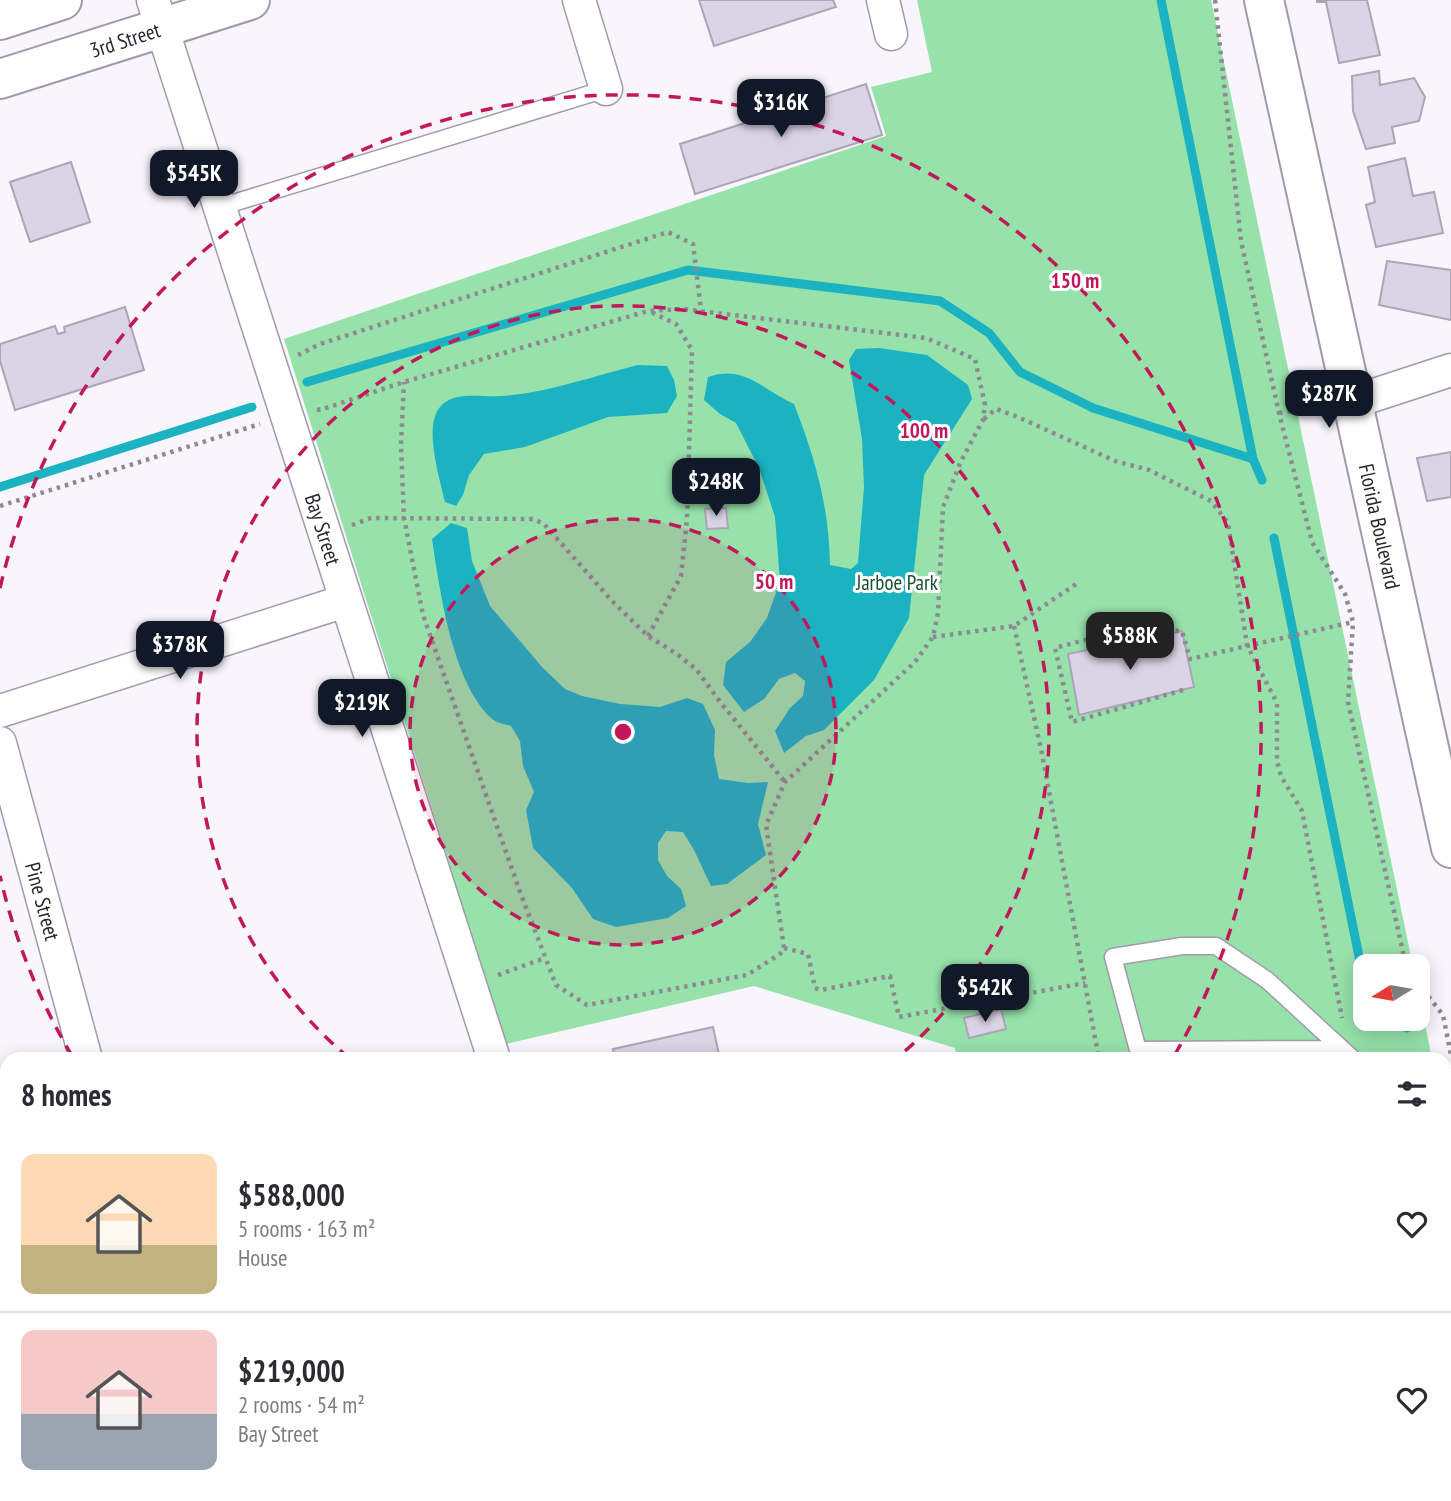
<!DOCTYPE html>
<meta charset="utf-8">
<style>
:root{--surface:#fff;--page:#f7f7f7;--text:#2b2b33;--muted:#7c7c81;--line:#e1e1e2;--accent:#111827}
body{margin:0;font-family:"PT Sans Narrow",sans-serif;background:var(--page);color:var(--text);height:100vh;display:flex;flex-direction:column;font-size:26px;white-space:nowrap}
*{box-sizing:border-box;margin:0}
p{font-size:23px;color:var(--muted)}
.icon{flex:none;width:38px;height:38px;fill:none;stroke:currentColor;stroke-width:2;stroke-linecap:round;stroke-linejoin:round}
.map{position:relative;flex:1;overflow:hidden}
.panel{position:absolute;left:0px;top:1052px;width:1452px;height:450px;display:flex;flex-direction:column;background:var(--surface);border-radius:21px 21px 0 0;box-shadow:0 4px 18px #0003}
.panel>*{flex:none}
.needle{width:46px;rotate:259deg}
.fabs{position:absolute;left:1353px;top:954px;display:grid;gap:14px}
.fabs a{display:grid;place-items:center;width:77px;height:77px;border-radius:14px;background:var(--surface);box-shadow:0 4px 18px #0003;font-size:35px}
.price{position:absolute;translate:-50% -60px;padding:0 16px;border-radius:14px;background:var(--accent);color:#fff;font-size:23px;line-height:46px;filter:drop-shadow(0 2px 4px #0008)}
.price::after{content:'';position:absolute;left:50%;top:42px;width:21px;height:16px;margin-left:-10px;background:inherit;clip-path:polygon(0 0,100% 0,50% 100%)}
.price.selected{background:#222;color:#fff}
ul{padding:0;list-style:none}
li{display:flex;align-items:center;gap:21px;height:175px;padding:0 21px}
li+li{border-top:2px solid var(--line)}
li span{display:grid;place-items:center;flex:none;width:196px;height:140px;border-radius:14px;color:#555}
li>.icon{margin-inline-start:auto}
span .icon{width:84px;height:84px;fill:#fffc;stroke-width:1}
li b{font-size:30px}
h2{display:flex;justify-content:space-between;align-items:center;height:84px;padding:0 21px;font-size:30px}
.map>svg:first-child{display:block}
</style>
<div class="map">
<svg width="1451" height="1501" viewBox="0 0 1451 1501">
<rect width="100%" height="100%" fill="#f8f5fd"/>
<polygon fill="#96e2aa" points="917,0 1211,0 1413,966 1365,966 1365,1018 1418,1018 1418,989 1432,1059 957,1059 955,1048 754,986 506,1044 284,339 886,136 871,87 932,72"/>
<g fill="#1bb2c2">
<path d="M879,348L927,355L968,385L972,399L924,475L909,618L874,680L824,730L806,736L784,753L775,731L790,708L803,696L805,681L795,673L779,679L764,699L744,712L723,685L726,662L750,642L767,618L780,581L775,517L759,468L736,423L720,414L704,400L708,377C744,364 763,390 794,404C815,458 829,506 830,565L851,569L858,563L864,487L862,439L849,360L856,349Z"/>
<path d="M638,365L667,366L674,380L677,396L667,413L608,417L525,447L484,454L469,475L463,495L456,506L445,502C440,479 423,426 440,407C454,390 482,398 501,396C548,393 593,376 638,365Z"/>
<path d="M451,523L467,528L472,561L490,606L542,667L565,689L582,696L620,704L660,707L687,698L703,704L715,730L714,755L719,779L748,783L768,782L758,824L766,855L727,884L711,886L694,850L683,832L666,831L658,843V860L667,876L681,889L686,906L668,918L616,927L593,919L572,888L533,848L526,810L534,792L523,766L520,741L511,726C505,724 496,723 491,718C452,681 440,591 432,539Z"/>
</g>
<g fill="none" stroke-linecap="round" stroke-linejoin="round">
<g stroke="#1bb2c2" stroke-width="9">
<polyline points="1161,0 1253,459"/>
<polyline points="307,382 688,270 940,301 989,333 1020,372 1093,408 1253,459 1262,480"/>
<polyline points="0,487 252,407"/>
<polyline points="1274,538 1365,986"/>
<polyline points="1398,1018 1407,1028"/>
</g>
</g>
<g fill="#dbd4e6" stroke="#aca5b7" stroke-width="2">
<polygon points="699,0 833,0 836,7 714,46"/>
<polygon points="1317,0 1367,0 1380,55 1339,63 1326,2 1317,2"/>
<polygon points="1379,71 1380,85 1414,78 1425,97 1419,121 1392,127 1395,143 1366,149 1353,111 1352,76"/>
<polygon points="866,84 882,135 695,194 680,144"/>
<polygon points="1405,158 1413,196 1434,192 1443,233 1376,247 1366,205 1375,202 1368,167"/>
<polygon points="71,162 90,222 30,242 10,182"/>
<polygon points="1387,261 1451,270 1451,320 1379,305"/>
<polygon points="125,307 144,370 15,410 0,361 0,344 55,326 58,334 65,332 64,327"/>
<polygon points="1451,452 1451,497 1427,501 1417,458"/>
<polygon points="726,508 728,528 707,529 705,509"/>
<polygon points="1182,631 1194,687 1079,715 1068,654"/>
<polygon points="1001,1009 1006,1029 969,1038 964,1018"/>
<polygon points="713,1027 720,1059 615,1059 613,1049"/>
<polygon points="1271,1494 1436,1494 1437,1501 1273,1501"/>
</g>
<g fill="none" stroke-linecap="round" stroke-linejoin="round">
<defs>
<g id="lane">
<polyline points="220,207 606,89"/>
<polyline points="1342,1049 1138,1050 1113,957 1182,946 1216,946 1267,980 1353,1059"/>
</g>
<g id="street">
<path id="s1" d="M153,0L494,1059"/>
<polyline points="579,0 606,89"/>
<polyline points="883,0 891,34"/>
<polyline points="1353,402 1451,370"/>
<polyline points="0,711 345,601"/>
<path id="s2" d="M0,743L86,1059"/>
<polyline points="1446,1093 1451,1091"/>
<polyline points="0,1367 7,1365"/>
<polyline points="611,1494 612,1501"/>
</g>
<g id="secondary">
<path id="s3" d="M1264,0L1451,848"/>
</g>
<g id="primary">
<polyline points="0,20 62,0"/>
<path id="s4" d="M0,79L250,0"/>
</g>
</defs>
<use href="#lane" stroke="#a19aac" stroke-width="19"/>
<use href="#street" stroke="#a19aac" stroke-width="35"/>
<use href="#secondary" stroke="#a19aac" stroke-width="42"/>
<use href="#primary" stroke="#a19aac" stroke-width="42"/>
<g stroke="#8d8a92" stroke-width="4.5" stroke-dasharray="3.5 5" stroke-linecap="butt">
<polyline points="1215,0 1241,241 1279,413 1312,542 1345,594 1353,622 1348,702 1406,966"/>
<polyline points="298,355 320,344 668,232 693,244 701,311"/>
<polyline points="317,409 320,410 404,382 648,311 683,309 926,338 975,359 985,405 983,420 961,461 943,507 938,613 933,637 915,662 785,782 766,825 784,948 780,954 747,975 587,1005 556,985 520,892 423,615 404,518 401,444 404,382"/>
<polyline points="1279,413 1320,407"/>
<polyline points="984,419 996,409 1018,417 1115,461 1149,470 1211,501 1228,523 1247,645 1277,703 1277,761 1281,776 1302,811 1342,1018"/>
<polyline points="0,506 260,424"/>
<polyline points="352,525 371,518 533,519 544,524 613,602 648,636 677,654 696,669 721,703 785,782"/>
<polyline points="1014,626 1042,754 1099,1059"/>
<polyline points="648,636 681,576 687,519 692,350 676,324 649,311"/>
<polyline points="933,637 1014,626 1076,584"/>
<polyline points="1183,690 1072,722 1055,648 1126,629 1182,631 1190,659 1353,622"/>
<polyline points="784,948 808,954 815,988 821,990 890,976 899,1017 1085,983"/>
<polyline points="498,975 545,958"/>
<polyline points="1418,983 1443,1015 1451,1055"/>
</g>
<use href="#lane" stroke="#fff" stroke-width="16"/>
<use href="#street" stroke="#fff" stroke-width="32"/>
<use href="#secondary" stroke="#fff" stroke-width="38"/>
<use href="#primary" stroke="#fff" stroke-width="38"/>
</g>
<circle cx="623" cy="732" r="213" fill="#c2185b" fill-opacity=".12"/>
<g fill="none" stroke="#c2185b" stroke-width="3.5" stroke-dasharray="12 9">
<circle cx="623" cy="732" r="213"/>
<path d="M349 1058A426 426 0 1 1 897 1058"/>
<path d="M72 1056A639 639 0 0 1 0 876M0 588A639 639 0 1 1 1174 1056"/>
</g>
<g text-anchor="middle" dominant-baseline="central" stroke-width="6" stroke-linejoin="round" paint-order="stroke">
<g font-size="21" fill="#28252c" stroke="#fff">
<text stroke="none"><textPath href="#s4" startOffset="131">3rd Street</textPath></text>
<text stroke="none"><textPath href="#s3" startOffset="539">Florida Boulevard</textPath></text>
<text stroke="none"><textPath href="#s1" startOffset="556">Bay Street</textPath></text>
<text stroke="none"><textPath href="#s2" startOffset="164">Pine Street</textPath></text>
</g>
<g font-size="21" fill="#17522d" stroke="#fff">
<text x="897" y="582">Jarboe Park</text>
</g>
</g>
<circle cx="623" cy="732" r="10" fill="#c2185b" stroke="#fff" stroke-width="3.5"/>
<g font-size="21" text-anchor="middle" font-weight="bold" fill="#c2185b" stroke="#fff" stroke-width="6" stroke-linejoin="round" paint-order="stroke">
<text x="1075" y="288">150 m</text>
<text x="924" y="438">100 m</text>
<text x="774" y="589">50 m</text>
</g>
</svg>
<div class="fabs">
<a><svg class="needle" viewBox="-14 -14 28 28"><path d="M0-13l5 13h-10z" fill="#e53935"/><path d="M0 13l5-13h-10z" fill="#7c7c81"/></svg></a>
</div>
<b class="price" style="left:781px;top:139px">$316K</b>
<b class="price" style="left:194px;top:210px">$545K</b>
<b class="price" style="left:1329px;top:430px">$287K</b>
<b class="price" style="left:716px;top:518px">$248K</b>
<b class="price selected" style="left:1130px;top:672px">$588K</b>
<b class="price" style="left:180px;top:681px">$378K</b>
<b class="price" style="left:362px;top:739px">$219K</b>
<b class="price" style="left:985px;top:1024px">$542K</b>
<section class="panel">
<h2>8 homes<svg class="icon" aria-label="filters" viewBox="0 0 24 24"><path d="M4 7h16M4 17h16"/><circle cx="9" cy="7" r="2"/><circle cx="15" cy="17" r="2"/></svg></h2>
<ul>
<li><span style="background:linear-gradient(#ffd9b3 65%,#c2b280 0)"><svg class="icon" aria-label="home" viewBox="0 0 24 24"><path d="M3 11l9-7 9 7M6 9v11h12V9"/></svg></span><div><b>$588,000</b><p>5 rooms · 163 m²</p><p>House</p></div><svg class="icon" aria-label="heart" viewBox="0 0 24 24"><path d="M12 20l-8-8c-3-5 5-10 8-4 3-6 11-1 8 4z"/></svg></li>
<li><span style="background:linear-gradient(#f6c9c9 60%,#9aa5b1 0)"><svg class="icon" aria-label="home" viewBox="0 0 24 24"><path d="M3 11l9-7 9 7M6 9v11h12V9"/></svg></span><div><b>$219,000</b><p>2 rooms · 54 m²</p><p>Bay Street</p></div><svg class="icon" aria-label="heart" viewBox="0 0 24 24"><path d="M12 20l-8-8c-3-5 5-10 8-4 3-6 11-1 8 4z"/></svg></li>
</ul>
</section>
</div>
